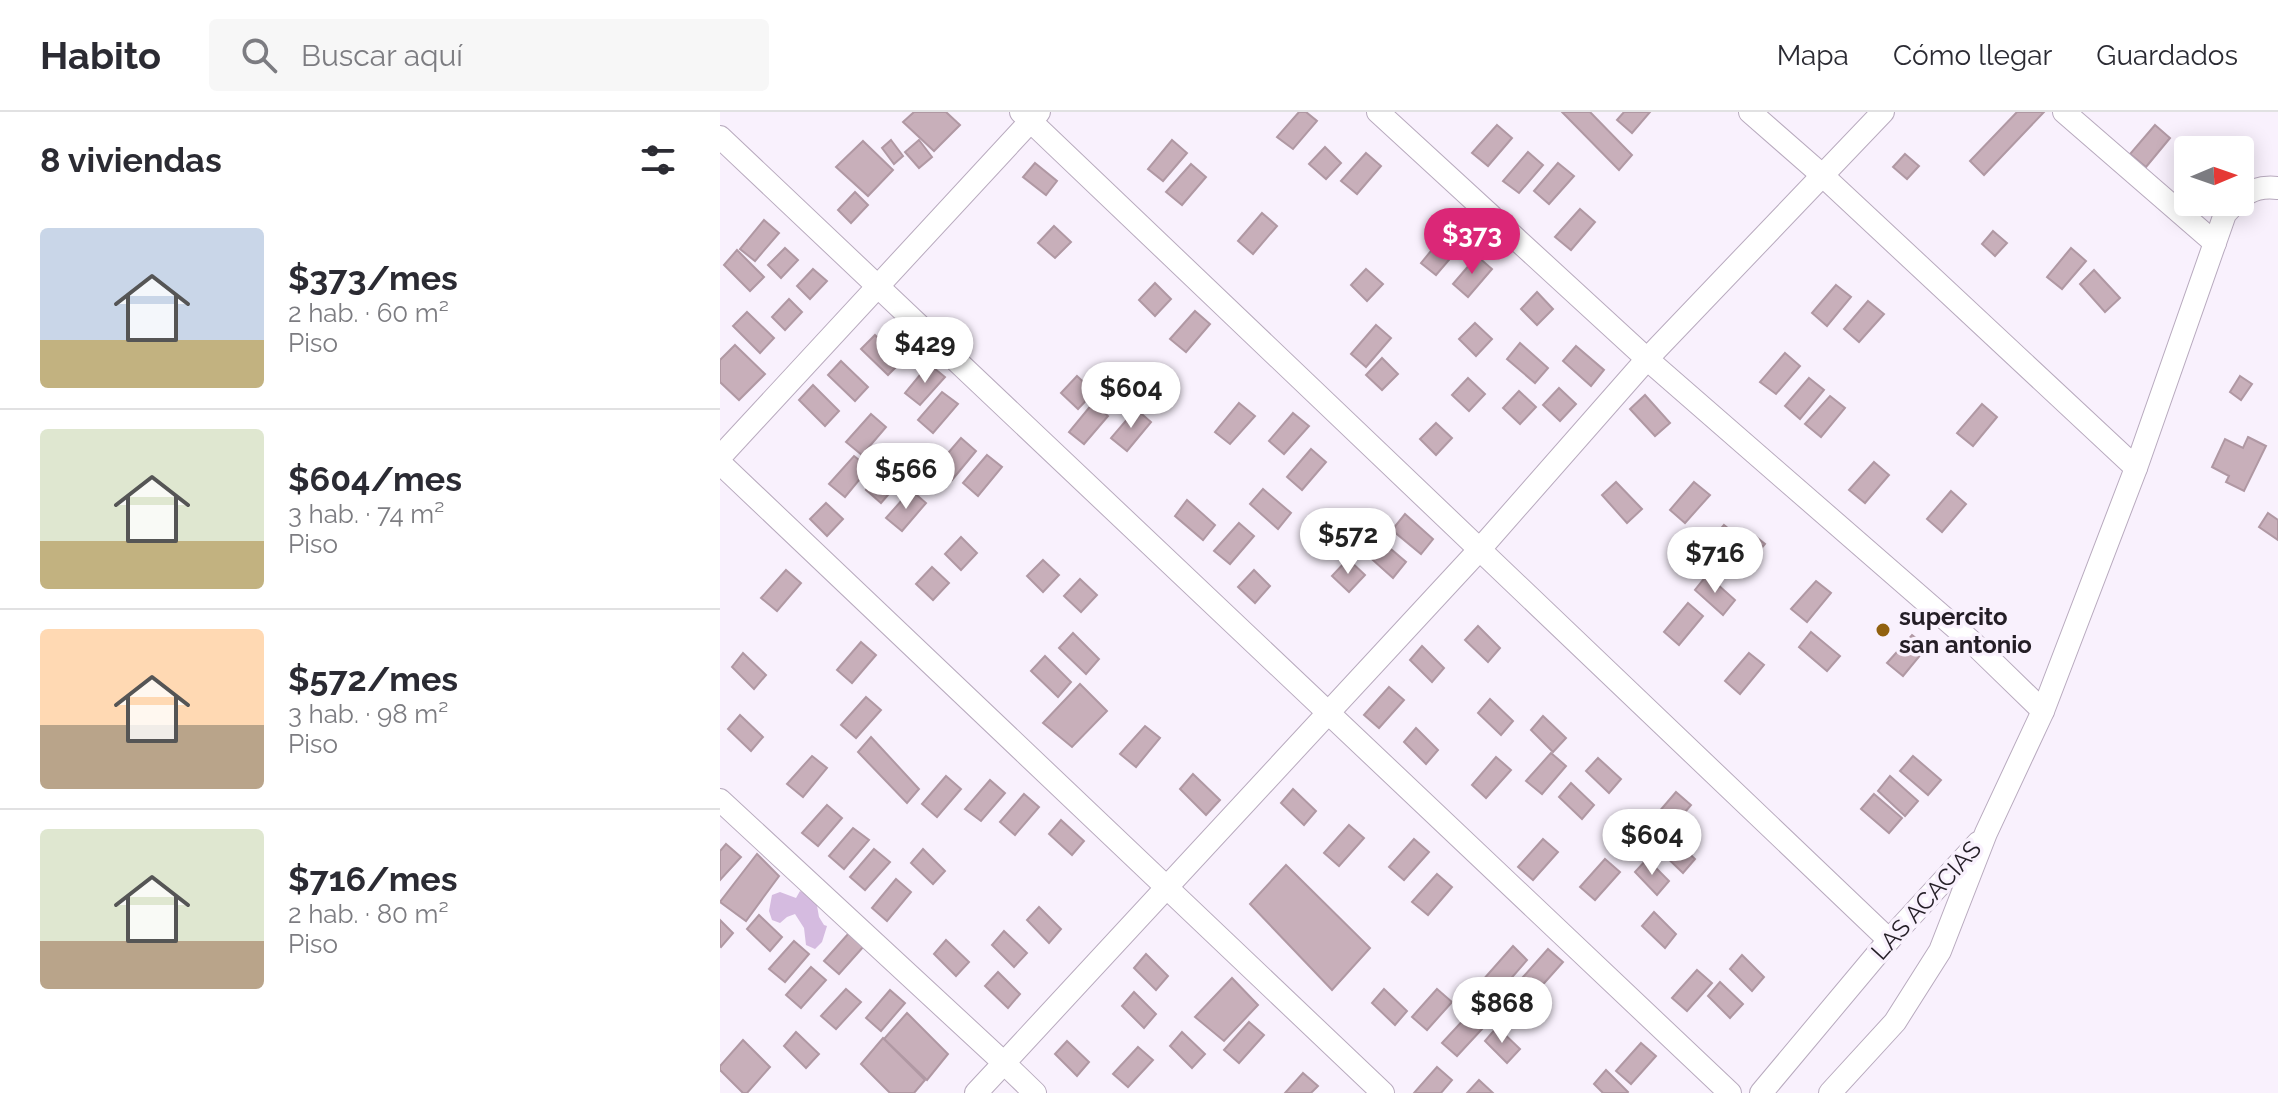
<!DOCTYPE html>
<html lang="es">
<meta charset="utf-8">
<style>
:root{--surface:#fff;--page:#f7f7f7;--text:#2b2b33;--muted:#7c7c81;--line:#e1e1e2;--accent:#db2777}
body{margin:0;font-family:Raleway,sans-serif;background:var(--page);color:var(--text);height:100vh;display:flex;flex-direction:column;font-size:30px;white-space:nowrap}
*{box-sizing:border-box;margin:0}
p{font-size:26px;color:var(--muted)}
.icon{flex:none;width:44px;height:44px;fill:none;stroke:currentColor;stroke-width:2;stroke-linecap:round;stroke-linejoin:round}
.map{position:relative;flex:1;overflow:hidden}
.drawer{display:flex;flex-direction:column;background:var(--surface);width:720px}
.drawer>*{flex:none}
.needle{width:52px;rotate:88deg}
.fabs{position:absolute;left:1454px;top:24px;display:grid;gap:16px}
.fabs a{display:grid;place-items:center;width:80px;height:80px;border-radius:8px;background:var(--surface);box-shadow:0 4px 20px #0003;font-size:40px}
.price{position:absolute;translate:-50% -68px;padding:0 18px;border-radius:28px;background:#fff;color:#222;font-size:26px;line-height:52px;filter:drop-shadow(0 2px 4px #0008)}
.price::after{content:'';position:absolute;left:50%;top:48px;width:24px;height:18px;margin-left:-12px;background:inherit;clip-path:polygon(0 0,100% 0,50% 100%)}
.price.on{background:var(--accent);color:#fff}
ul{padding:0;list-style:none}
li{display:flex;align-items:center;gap:24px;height:200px;padding:0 40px}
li+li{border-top:2px solid var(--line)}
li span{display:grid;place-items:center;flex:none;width:224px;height:160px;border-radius:8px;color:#555}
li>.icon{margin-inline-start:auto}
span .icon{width:96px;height:96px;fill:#fffc;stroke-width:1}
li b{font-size:34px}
h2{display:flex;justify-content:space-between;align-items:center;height:96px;padding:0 40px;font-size:34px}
header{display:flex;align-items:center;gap:48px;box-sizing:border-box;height:112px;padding:0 40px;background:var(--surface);border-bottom:2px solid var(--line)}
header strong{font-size:38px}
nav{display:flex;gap:44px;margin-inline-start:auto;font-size:28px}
.search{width:560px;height:72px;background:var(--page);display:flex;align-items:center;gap:20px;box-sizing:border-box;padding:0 28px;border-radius:8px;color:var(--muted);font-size:30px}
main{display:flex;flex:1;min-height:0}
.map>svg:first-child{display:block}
</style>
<header>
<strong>Habito</strong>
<div class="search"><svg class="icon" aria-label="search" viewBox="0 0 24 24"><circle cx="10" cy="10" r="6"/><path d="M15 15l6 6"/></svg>Buscar aquí</div>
<nav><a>Mapa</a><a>Cómo llegar</a><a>Guardados</a></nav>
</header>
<main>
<section class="drawer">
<h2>8 viviendas<svg class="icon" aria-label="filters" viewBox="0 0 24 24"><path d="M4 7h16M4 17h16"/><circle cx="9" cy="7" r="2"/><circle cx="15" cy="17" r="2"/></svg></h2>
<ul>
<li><span style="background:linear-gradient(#c9d6e8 70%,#c2b280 0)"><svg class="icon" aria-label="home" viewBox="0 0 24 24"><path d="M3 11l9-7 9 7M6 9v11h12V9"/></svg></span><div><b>$373/mes</b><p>2 hab. · 60 m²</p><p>Piso</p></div></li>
<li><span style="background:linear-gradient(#dfe7d0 70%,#c2b280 0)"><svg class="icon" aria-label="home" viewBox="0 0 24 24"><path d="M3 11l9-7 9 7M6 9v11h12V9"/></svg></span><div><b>$604/mes</b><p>3 hab. · 74 m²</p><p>Piso</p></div></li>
<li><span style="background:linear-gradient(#ffd9b3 60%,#b9a48a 0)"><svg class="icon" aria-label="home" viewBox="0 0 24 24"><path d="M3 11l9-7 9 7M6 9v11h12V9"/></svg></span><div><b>$572/mes</b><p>3 hab. · 98 m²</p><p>Piso</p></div></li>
<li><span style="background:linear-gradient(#dfe7d0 70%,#b9a48a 0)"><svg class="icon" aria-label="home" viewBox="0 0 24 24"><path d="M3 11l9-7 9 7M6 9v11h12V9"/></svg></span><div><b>$716/mes</b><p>2 hab. · 80 m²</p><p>Piso</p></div></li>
</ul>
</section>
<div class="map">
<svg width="1558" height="981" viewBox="0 0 1558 981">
<rect width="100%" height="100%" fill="#f9f1fd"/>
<polygon fill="#d5bbe0" points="80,779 96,788 99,805 104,813 107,814 102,830 95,837 86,833 84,816 75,802 67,805 60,811 52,808 49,799 52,783 60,780 76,786"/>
<g fill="#c8afba" stroke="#b098a3" stroke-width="2">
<polygon points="194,0 226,0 240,13 214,39 183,10"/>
<polygon points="579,0 586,0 597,9 573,37 557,25"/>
<polygon points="842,0 870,0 912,43 899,58"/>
<polygon points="904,0 930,0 912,21 897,8"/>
<polygon points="1297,0 1324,0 1264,63 1250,49"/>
<polygon points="777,13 792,26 768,54 752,41"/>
<polygon points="1435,13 1450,26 1426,55 1410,42"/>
<polygon points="171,28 183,44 174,52 162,36"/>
<polygon points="199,28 212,45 199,56 185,40"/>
<polygon points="452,28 467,41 443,69 428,57"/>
<polygon points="143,29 173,58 148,84 116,55"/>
<polygon points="605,35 621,51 606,67 589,52"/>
<polygon points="808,40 823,53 799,81 783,69"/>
<polygon points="646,41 661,54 637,82 621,69"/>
<polygon points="1185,42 1199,54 1187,67 1173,55"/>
<polygon points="315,51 337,69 326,83 303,65"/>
<polygon points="838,51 854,64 829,92 814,79"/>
<polygon points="471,52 486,65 462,93 446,80"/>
<polygon points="135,80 148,93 131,111 118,98"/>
<polygon points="860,97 875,110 851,138 835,125"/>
<polygon points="542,101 557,114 533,142 518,129"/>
<polygon points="44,108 59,121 35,149 20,137"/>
<polygon points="334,114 351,130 335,146 318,131"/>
<polygon points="1273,119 1287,131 1275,144 1262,132"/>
<polygon points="725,122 740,135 716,163 701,151"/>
<polygon points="65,136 78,148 61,166 48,153"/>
<polygon points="1351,136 1366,149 1342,177 1327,165"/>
<polygon points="17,138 44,165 30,179 4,153"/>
<polygon points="757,144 772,157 748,185 733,172"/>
<polygon points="93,157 107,169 90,187 77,174"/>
<polygon points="646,157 663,172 647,189 631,173"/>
<polygon points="1374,158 1400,186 1385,200 1360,172"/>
<polygon points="435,171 451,187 435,204 419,188"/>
<polygon points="1116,173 1131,185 1107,214 1092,201"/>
<polygon points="817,180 833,197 817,213 801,197"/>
<polygon points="69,187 82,200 65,218 52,205"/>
<polygon points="1148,189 1164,202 1139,230 1124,217"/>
<polygon points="475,199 490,212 466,240 450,227"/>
<polygon points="27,200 54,226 40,241 13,214"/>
<polygon points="755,211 772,227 756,244 739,227"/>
<polygon points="656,213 671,226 646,255 631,242"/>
<polygon points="155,223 182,249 168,263 141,237"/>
<polygon points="800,231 828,256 815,271 787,247"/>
<polygon points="15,233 45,262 19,288 0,270 0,248"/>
<polygon points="856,234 884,258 871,274 843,249"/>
<polygon points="1065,241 1080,254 1056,282 1040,270"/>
<polygon points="662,246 678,262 662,278 646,263"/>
<polygon points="121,249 148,275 135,289 108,263"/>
<polygon points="209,252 225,265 200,293 185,281"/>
<polygon points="357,264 374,280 358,297 341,281"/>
<polygon points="1520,264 1532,272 1521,288 1510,280"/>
<polygon points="748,266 765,282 749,299 732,283"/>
<polygon points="1089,266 1104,278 1080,307 1065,294"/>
<polygon points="93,273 119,299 105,314 79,288"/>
<polygon points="839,276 856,292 840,309 823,293"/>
<polygon points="799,279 816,295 800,312 783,296"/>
<polygon points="222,280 238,292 213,321 198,308"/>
<polygon points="925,283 950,311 935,324 910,297"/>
<polygon points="1110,284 1125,296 1101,325 1085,312"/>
<polygon points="373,291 388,304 364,332 349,320"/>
<polygon points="519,291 535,304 510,332 495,320"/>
<polygon points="1262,292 1277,305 1253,334 1237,321"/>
<polygon points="416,297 431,310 407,339 391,326"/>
<polygon points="573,301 589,314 564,342 549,329"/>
<polygon points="151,302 166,315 142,343 126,330"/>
<polygon points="716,311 732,326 716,343 700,327"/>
<polygon points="1528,325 1546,334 1524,379 1506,370 1509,364 1492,355 1505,327 1523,336"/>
<polygon points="241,326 256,339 232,368 216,355"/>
<polygon points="591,337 606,350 582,378 567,365"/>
<polygon points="267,343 282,355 258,384 243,371"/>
<polygon points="134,344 149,356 125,385 109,372"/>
<polygon points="171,349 186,362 161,391 146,378"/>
<polygon points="1154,350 1169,363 1145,391 1129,378"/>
<polygon points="896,370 922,397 907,411 882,383"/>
<polygon points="974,370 990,383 965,411 950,398"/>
<polygon points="543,377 571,401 558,417 530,392"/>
<polygon points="191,378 206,391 182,419 166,406"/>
<polygon points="1231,379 1246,392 1222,420 1207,407"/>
<polygon points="467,388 495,413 483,428 455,404"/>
<polygon points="106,391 123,407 107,424 90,407"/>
<polygon points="1548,401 1558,408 1558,428 1539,415"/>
<polygon points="685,402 713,427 701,442 672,418"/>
<polygon points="519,411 534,424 510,452 494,439"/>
<polygon points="1004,413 1019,425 995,454 980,441"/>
<polygon points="1030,420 1045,432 1021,461 1006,448"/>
<polygon points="241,425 257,441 241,458 225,442"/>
<polygon points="658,426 686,450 673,466 645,441"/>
<polygon points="628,447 645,463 629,480 612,464"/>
<polygon points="323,448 339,463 323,480 307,464"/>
<polygon points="212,455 229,471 213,488 196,472"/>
<polygon points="66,458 81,471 57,499 41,486"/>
<polygon points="534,458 550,474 535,491 518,475"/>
<polygon points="987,463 1015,488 1003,503 975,478"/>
<polygon points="360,467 377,483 361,500 344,484"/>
<polygon points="1096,469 1111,481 1087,510 1071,497"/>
<polygon points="968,491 983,504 959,533 944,520"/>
<polygon points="758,514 780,536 768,550 745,528"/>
<polygon points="1091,520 1120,544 1107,559 1079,535"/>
<polygon points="353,521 379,547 366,562 339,536"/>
<polygon points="1192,523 1207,535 1183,564 1167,551"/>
<polygon points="141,530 156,543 132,571 117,558"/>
<polygon points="702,534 724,556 712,570 690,548"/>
<polygon points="23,541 46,563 34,577 12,555"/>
<polygon points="1029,541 1044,553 1020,582 1005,569"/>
<polygon points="325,544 351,570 338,585 311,559"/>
<polygon points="360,572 387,599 352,635 323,611"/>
<polygon points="669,575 684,588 659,616 644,603"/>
<polygon points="146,585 161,598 136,626 121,613"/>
<polygon points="770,587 793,609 781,623 758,601"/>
<polygon points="20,603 43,625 31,639 8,617"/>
<polygon points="823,604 846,626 833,640 811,618"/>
<polygon points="425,614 440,626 416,655 400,642"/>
<polygon points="696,616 718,638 706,652 684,630"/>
<polygon points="151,625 199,677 187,691 138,640"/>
<polygon points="831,641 846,654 822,682 806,669"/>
<polygon points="92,644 107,656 83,685 67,672"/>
<polygon points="1193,644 1221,668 1208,683 1180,659"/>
<polygon points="776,645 791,658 766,686 752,673"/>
<polygon points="878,646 901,667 889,681 866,659"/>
<polygon points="473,662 500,688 486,703 460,677"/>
<polygon points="226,664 241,677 217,705 202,692"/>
<polygon points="1170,664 1198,689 1185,704 1158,679"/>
<polygon points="270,668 285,681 261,709 245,697"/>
<polygon points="851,671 874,693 862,707 839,685"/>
<polygon points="573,677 596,699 584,713 561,691"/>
<polygon points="956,680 971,693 947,721 932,708"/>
<polygon points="304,682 319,695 295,723 280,710"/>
<polygon points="1154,682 1182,706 1169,721 1141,697"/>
<polygon points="107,693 122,706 98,734 82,721"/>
<polygon points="341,708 364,729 352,743 329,722"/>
<polygon points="629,713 644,726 619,754 604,741"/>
<polygon points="133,716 149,728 124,757 109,744"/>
<polygon points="952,725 975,747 963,761 940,739"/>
<polygon points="694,727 709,740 684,768 669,755"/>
<polygon points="823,727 838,740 813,768 798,755"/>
<polygon points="6,732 21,745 0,768 0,739"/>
<polygon points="154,737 170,750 145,778 130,765"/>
<polygon points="203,737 225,759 213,772 191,751"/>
<polygon points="37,742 59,764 26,809 0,790"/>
<polygon points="885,747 900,760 875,788 860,775"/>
<polygon points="927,747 949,769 937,783 915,760"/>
<polygon points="566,753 650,836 612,878 530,792"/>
<polygon points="717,762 732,775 708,803 692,790"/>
<polygon points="176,767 191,780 167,809 152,796"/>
<polygon points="319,795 341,817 329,831 307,808"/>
<polygon points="934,800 956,822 945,836 922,814"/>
<polygon points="39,803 62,825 50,839 27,817"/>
<polygon points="0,808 13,821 1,835 0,834"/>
<polygon points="284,819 307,841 294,855 272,833"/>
<polygon points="129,821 144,834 119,862 104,849"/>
<polygon points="226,828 249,850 236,864 214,842"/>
<polygon points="74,829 89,842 65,870 49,857"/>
<polygon points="793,834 807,848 787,871 801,885 776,912 747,886"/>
<polygon points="828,837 843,850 818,878 803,865"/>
<polygon points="426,842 448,864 436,878 414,856"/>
<polygon points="1022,843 1044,865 1032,879 1010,857"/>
<polygon points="91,855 106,868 81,896 66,883"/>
<polygon points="977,858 992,871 967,899 952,886"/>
<polygon points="278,860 300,882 288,896 265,874"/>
<polygon points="512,866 538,893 504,929 475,905"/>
<polygon points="1000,870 1023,892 1010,906 988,884"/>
<polygon points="126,877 141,890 116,917 101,904"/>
<polygon points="664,877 687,899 675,913 652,891"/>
<polygon points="717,877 732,890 707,918 692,905"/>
<polygon points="170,878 185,891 161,919 146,906"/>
<polygon points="414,880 436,902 424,916 402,894"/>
<polygon points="187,901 228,942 207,968 164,927"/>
<polygon points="747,904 762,917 737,944 722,931"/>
<polygon points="529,910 544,923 519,951 504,938"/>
<polygon points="777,915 800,937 787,951 765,929"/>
<polygon points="76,920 99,942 86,956 64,934"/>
<polygon points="462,920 485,942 472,956 450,934"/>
<polygon points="163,926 205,968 194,981 170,981 141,952"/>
<polygon points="23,928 50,955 27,981 23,981 0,958 0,954"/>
<polygon points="347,929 369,950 357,964 335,942"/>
<polygon points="921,931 936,944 911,972 896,959"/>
<polygon points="418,935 433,948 408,975 393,962"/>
<polygon points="717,955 732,968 721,981 694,981"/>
<polygon points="886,958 908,980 907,981 883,981 874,972"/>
<polygon points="583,961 598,974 591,981 565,981"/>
<polygon points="759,968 773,981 747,981"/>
</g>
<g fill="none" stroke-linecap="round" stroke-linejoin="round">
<defs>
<g id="minor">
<polyline points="301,0 1169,828"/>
<polyline points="658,0 927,247 1252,530 1323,599"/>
<polyline points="1030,0 1102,63 1416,356"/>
<polyline points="1344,0 1495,131"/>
<polyline points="0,25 1010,981"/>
<path d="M1520,86C1532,77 1543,74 1558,76"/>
<polyline points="0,345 319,0"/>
<polyline points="0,351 663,981"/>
<polyline points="0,688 284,951 256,981"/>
<polyline points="315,981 284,951 760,437 927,247 1163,0"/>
<polyline points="1041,981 1169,828 1258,731"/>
<polyline points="1110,981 1175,910 1220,839 1266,721 1323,599 1416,356 1505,102 1516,90"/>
</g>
</defs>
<use href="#minor" stroke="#b8aabe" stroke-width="24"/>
<use href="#minor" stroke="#fff" stroke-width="22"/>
</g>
<circle fill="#92610f" stroke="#f9f1fd" stroke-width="3" cx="1163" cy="518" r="8"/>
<g text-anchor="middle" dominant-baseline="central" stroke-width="7" stroke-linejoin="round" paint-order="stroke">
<g font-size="24" font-weight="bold" fill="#241e26" stroke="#f9f1fd" text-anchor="start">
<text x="1179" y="504">supercito<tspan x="1179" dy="28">san antonio</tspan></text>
</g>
<g font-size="24" fill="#241e26" stroke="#f9f1fd">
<text transform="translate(1206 788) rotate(-48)">LAS ACACIAS</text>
</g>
</g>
</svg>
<div class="fabs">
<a><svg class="needle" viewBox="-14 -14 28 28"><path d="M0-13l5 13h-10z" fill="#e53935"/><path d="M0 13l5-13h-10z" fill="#7c7c81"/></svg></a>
</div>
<b class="price on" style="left:752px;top:164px">$373</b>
<b class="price" style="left:205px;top:273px">$429</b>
<b class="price" style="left:411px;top:318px">$604</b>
<b class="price" style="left:186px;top:399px">$566</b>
<b class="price" style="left:628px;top:464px">$572</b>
<b class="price" style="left:995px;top:483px">$716</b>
<b class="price" style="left:932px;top:765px">$604</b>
<b class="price" style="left:782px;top:933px">$868</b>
</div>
</main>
